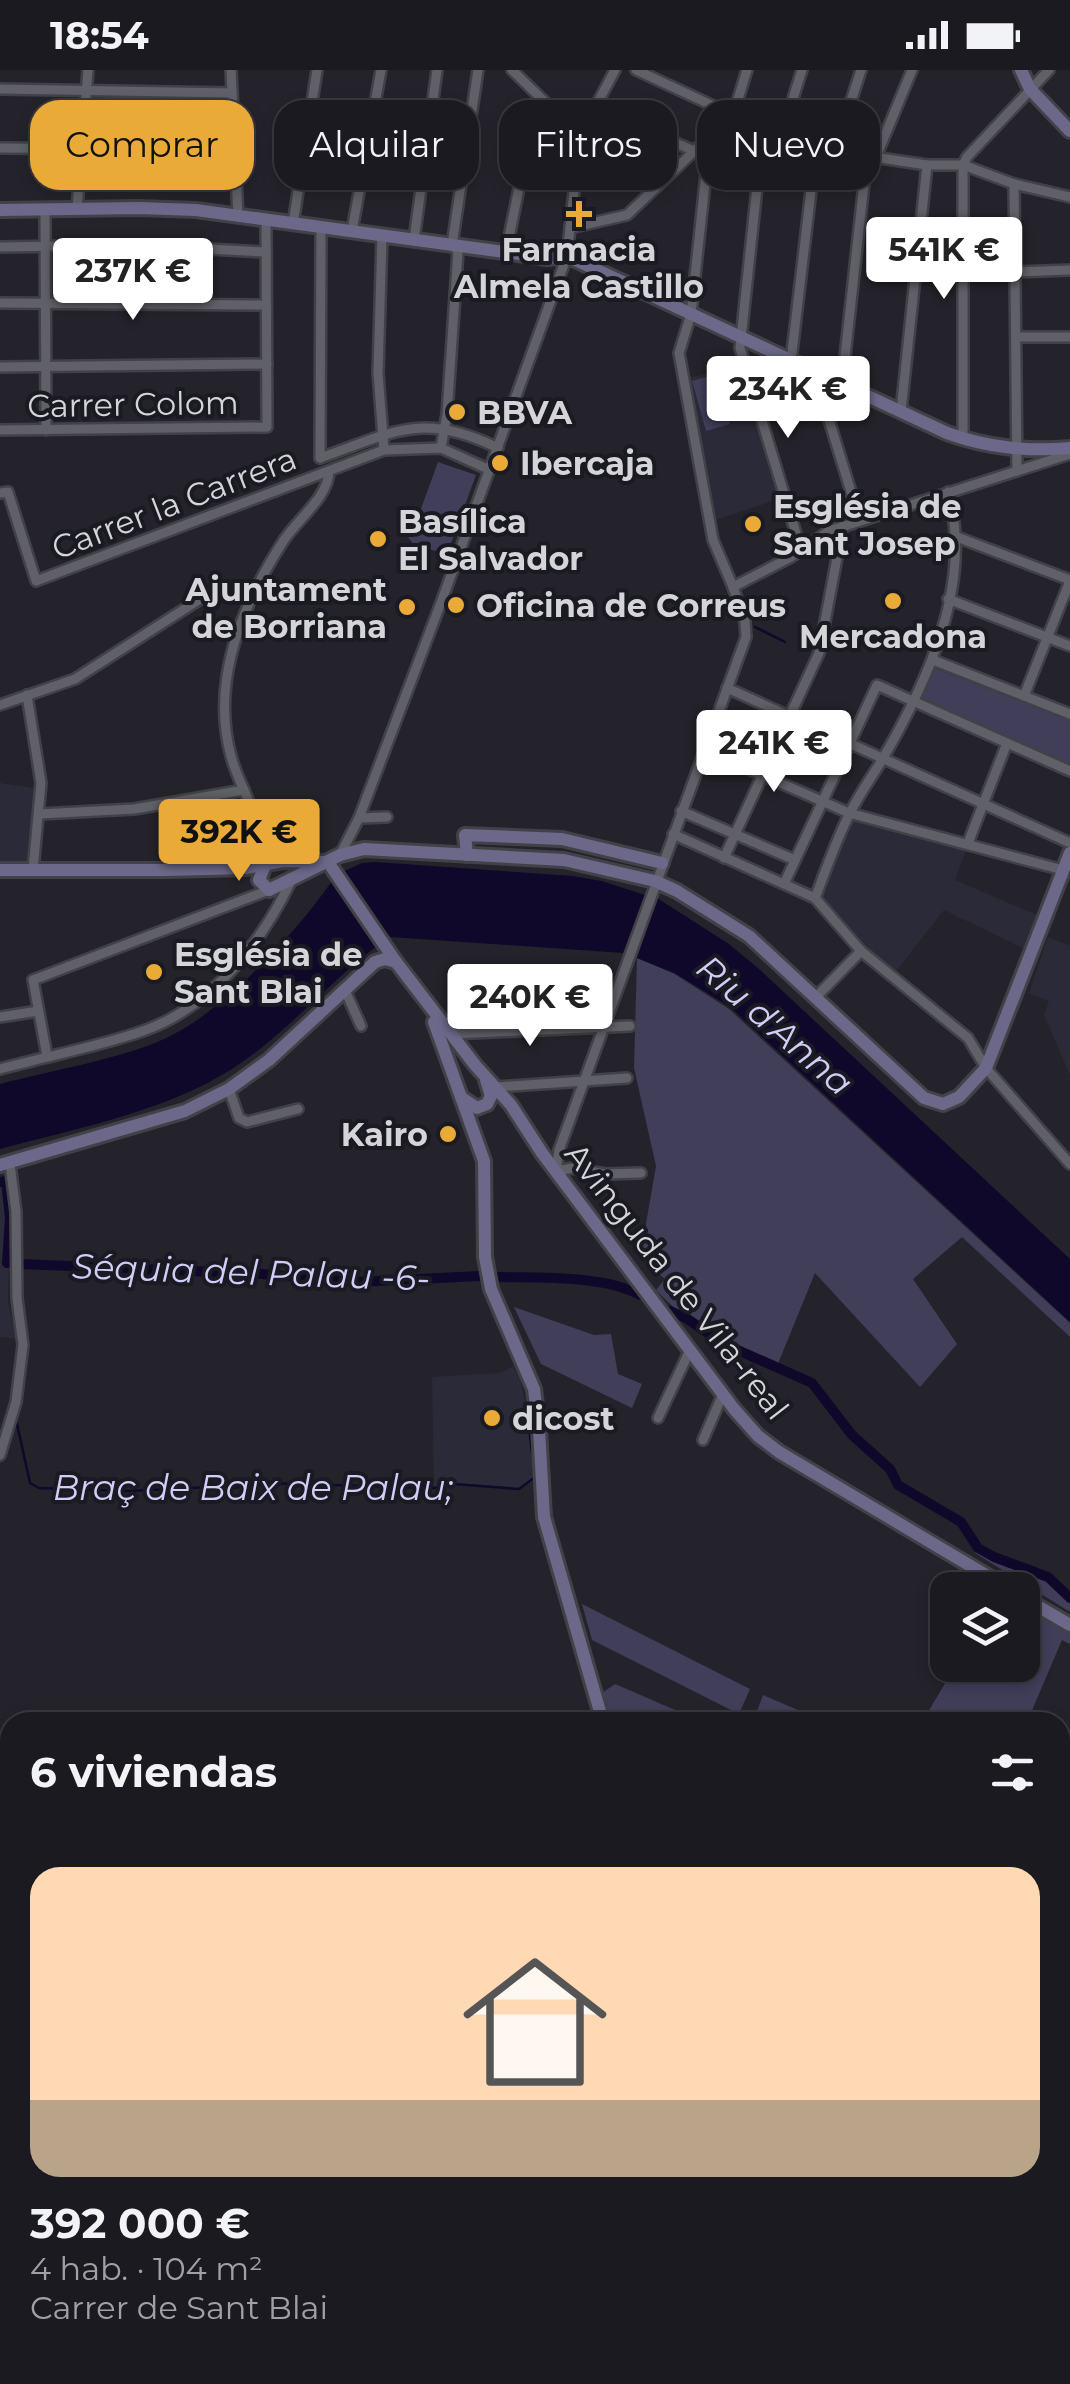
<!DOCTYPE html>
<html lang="es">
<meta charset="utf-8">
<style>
:root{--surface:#1b1a20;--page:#242329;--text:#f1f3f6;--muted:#a0a1a5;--line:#39383e;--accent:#eaaa38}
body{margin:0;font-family:Montserrat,sans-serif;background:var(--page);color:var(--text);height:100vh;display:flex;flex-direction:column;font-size:38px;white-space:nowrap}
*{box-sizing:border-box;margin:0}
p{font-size:32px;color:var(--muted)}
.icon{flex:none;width:55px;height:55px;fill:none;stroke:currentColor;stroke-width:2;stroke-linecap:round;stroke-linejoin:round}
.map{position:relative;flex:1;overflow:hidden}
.details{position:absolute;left:0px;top:1642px;width:1070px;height:672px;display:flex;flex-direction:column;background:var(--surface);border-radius:30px 30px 0 0;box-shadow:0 5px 15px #0003,0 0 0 2px var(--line)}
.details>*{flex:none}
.hud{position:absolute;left:30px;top:30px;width:1010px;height:90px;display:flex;gap:20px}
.fabs{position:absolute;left:930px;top:1502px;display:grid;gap:20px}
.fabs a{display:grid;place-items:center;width:110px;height:110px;border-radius:20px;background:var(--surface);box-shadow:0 5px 15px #0003,0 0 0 2px var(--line);font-size:50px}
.price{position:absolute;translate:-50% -85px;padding:0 22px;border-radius:10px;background:#fff;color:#222;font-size:32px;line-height:65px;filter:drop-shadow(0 2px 5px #0008)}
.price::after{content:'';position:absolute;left:50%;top:60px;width:30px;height:22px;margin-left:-15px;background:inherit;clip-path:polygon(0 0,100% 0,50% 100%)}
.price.active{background:var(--accent);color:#111}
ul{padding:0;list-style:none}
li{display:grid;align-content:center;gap:20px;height:530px;padding:0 30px}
li span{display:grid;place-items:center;height:310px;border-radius:30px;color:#555}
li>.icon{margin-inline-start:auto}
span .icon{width:180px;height:180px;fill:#fffc;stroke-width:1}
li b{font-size:42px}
h2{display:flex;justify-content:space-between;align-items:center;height:120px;padding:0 30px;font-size:42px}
.pill{padding:0 35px;border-radius:30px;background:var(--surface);box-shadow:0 5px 15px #0003,0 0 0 2px var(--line);font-size:35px;line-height:90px}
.pill.active{background:var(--accent);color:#111}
.status{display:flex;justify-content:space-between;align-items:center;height:70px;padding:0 50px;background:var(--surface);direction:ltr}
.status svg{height:28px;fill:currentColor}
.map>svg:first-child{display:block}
</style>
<div class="status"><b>18:54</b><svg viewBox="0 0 49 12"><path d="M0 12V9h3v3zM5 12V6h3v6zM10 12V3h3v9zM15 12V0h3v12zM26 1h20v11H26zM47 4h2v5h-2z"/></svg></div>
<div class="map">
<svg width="1070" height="2314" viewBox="0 0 1070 2314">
<rect width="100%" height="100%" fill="#24232b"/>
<g fill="#2b2a38">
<polygon points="742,296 782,428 715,450 697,371 688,308"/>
<polygon points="0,713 34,718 28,793 0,794"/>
<polygon points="852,748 967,778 955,810 1037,845 1023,878 944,840 894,904 870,882 820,826"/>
<polygon points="1048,867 1070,876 1070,1005 1044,945 1049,931 1029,923"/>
<polygon points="5,1111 9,1148 8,1232 16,1269 0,1267 0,1112"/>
<polygon points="513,1296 520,1309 527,1339 534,1408 531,1413 519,1419 454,1414 434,1418 432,1307 500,1303"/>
<polygon points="1070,2047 1070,2314 850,2314 853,2305 1060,2305 1060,2058"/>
</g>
<g fill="#403e59">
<polygon points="716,304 730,354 706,361 692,311"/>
<polygon points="438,392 476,405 447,484 414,475 405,463 414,458"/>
<polygon points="932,597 1070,651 1070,696 918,628"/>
<path d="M637,888L673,903L729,939L1070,1253V1267L962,1167L913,1209L957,1274L920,1317L815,1203L777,1296C732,1276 690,1257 656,1220L665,1209L640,1188L656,1096L634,998Z"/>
<polygon points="514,1237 594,1265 611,1264 618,1304 642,1314 632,1338 541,1294"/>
<polygon points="978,1479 994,1488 1048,1507 1070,1529 1070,1542 975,1483"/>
<polygon points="1023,1533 1070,1560 1070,1574 1062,1570 1027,1652 922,1652 956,1595 1022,1595"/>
<polygon points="582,1534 750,1619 739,1644 592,1570"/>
<polygon points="615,1614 703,1652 618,1652 605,1647 599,1625"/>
<polygon points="763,1625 826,1652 753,1652"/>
<polygon points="1070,1703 1070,1972 1060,1984 1060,1727"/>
<polygon points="1060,2053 1070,2057 1070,2156 1060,2156"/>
</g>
<g fill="#10082b">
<polygon points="375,792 573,806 602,811 645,825 623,883 390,867 342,802 362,793"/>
<path d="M332,811L378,875C328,913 285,965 232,999C166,1041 75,1059 0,1079V1014C49,1001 120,989 164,969C224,942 295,864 332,811Z"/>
<polygon points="657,828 729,874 759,899 1070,1189 1070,1252 730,937 676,904 637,888"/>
</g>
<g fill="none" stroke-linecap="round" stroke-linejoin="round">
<g stroke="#10082b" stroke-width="2.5">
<polyline points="755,557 785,572"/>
<polyline points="527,1339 532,1383"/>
<polyline points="17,1354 30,1413 39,1418 130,1421 210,1417 226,1419 263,1413 434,1418 454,1414 519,1419 534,1408"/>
<polyline points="0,1942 10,1946"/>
<polyline points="353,2305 399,2314"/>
<polyline points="305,2314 314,2308 338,2305"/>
</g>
<g stroke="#10082b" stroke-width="10">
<polyline points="0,1112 6,1111 10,1148 7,1193"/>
<polyline points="21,1194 262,1204 355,1212 480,1206"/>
<path d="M498,1207C538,1208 605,1205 640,1225"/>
<polyline points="670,1241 686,1248 724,1274 812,1313 852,1365 890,1399 898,1415 961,1452 978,1478 994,1487 1048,1507 1070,1528"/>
</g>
<defs>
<g id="street">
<polyline points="231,0 238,146"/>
<polyline points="512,0 580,66"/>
<polyline points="636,0 733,45"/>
<polyline points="0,19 232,23"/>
<polyline points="595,37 694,81"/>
<polyline points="727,65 747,0"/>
<polyline points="762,70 740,278 801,480"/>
<polyline points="779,73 802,0"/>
<polyline points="0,78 235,80"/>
<polyline points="835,81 861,0"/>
<polyline points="876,87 912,0"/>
<polyline points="963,95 963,369"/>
<polyline points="963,95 967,87 1049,0"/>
<polyline points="1014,114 1017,401"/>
<polyline points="45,139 46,360"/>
<polyline points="77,139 88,0"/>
<polyline points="293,154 317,0"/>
<polyline points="570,158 627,145 710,66 727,65 927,95 963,95 1014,114 1070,127"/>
<polyline points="352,161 381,0"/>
<polyline points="382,166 378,303 384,380"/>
<polyline points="414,170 437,0"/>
<polyline points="0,177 129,175 266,182"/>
<polyline points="506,182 535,39 543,30"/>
<polyline points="1015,202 1070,200"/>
<polyline points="0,233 266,235"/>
<polyline points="1016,267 1070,267"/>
<polyline points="791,291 816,78"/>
<polyline points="0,297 267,294"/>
<polyline points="814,301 860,451"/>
<polyline points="842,314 867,86"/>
<polyline points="901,341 927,95"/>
<polyline points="0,360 267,357 266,150"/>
<polyline points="441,378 447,344 458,181 452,175 478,0"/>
<polyline points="320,388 321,158"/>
<path d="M320,388C394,362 422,341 498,378"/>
<polyline points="0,423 8,422 36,511 384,380 441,378 490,400"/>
<polyline points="957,467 1070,510"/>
<polyline points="733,517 791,487 829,461 1070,384"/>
<polyline points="948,529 1070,576"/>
<polyline points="933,590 1070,644"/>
<polyline points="727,618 1070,773"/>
<polyline points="27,625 41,713 33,800"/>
<polyline points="1024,626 1070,511"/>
<polyline points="0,635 75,609 208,524 230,518 244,522 249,529"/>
<polyline points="705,680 849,743 1063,800"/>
<polyline points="681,741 795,790"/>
<polyline points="40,744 134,739 244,720"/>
<polyline points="359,748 387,747"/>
<polyline points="673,764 815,828 861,881 968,968 986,998 1070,1094"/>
<polyline points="968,773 1007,673"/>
<polyline points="340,785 359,748 442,530 567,186 580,66 615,0"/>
<polyline points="724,788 819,583 843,456"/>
<path d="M265,795C259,778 259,761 253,743C247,724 236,706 231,686C210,610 243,533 284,470C298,449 329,426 329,401"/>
<polyline points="784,814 877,615 1070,701"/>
<path d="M815,828C826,800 836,770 850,743C859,725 871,708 882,690C927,613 974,513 948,422"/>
<polyline points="344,918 361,956"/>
<polyline points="816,927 861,881"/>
<polyline points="0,947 38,941"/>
<polyline points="451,964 630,956"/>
<polyline points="47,986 33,910 269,820"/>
<path d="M0,999C47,986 97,977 143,961C212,937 262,872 292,809"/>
<polyline points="497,1017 627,1008"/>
<polyline points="229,1019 239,1048 247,1052 298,1039"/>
<polyline points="641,1103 605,1104 573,1098 556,1101 559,1080 746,567 745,552 733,517 713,470 679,283 691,244 710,66"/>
<polyline points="658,1348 690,1280"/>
<polyline points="703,1370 723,1324"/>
<polyline points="0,1385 16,1332 23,1275 17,1228 16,1142 10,1094"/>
<polyline points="0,2228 10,2236"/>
<polyline points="97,2305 108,2314"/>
<polyline points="789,2314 791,2305"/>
</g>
<g id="secondary">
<polyline points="1021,0 1030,19 1070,61"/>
<path d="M0,140L139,138L196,140L548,188L567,186L947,363C985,377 1029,382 1070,378"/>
<polyline points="467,785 465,765 562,769 662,793"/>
<polyline points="328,792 396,892 475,995 511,1035 542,1083 734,1339 758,1366 779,1382 1011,1520"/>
<polyline points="265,795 259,810 269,820 340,785 364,779 564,790 655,811 677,821 749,866 924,1028 943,1034 959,1027 986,998 1070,783"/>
<polyline points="0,800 166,800 246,798 283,791 325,792"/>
<polyline points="434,952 484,1091 485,1187 491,1219 534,1319 539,1359 544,1447 603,1652"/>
<polyline points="462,1028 477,1038 487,1034 491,1026 486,1010"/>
<polyline points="0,1095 185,1041 229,1019 269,990 375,892 385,889 396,892"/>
<polyline points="1022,1527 1070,1555"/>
</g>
<g id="primary">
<polyline points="1060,2012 1070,2000"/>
<polyline points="1060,2042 1070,2030"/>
<polyline points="812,2314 815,2305"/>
<polyline points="838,2314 842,2305"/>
</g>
</defs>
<use href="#street" stroke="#414147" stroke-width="14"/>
<use href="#secondary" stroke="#414147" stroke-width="18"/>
<use href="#primary" stroke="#414147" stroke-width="19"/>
<use href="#street" stroke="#606069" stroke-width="9"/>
<use href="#secondary" stroke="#6b688a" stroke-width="12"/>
<use href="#primary" stroke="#776faa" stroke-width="14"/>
</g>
<g fill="#eaaa38" stroke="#1a1a22" stroke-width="4">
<path d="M574 129h10v10h10v10h-10v10h-10v-10h-10v-10h10z"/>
<circle cx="457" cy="342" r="10"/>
<circle cx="500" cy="393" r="10"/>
<circle cx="753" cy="454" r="10"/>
<circle cx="378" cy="469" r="10"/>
<circle cx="893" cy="531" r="10"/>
<circle cx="456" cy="535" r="10"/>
<circle cx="407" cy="537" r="10"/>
<circle cx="154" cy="902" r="10"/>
<circle cx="448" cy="1064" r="10"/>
<circle cx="492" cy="1348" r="10"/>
</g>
<g text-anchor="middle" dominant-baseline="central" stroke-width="8" stroke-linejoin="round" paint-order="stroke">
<g font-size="32" font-weight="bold" fill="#d4d4d9" stroke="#1a1a22" text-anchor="start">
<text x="579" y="179" text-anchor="middle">Farmacia<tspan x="579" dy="37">Almela Castillo</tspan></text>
<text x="477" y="342">BBVA</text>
<text x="520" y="393">Ibercaja</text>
<text x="773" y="436">Església de<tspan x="773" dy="37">Sant Josep</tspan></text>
<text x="398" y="451">Basílica<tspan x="398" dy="37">El Salvador</tspan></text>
<text x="387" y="519" text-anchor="end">Ajuntament<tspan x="387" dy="37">de Borriana</tspan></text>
<text x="476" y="535">Oficina de Correus</text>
<text x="893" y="566" text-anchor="middle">Mercadona</text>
<text x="174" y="884">Església de<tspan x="174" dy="37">Sant Blai</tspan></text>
<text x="428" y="1064" text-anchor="end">Kairo</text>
<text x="512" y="1348">dicost</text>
</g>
<g font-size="32" fill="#d4d4d9" stroke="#1a1a22">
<text transform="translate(133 334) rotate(-1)">Carrer Colom</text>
<text transform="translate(174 433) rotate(-21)">Carrer la Carrera</text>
<text transform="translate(677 1211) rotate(52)">Avinguda de Vila-real</text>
</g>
<g font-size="35" font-style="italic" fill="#d0cdf8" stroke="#1a1a22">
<text transform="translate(775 955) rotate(41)">Riu d'Anna</text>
<text transform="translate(251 1202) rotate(2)">Séquia del Palau -6-</text>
<text x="253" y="1417">Braç de Baix de Palau;</text>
</g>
</g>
</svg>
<div class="fabs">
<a><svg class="icon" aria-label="layers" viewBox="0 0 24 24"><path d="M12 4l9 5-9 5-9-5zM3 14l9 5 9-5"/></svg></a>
</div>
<b class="price" style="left:944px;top:232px">541K €</b>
<b class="price" style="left:133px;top:253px">237K €</b>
<b class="price" style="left:788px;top:371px">234K €</b>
<b class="price" style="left:774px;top:725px">241K €</b>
<b class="price active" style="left:239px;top:814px">392K €</b>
<b class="price" style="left:530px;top:979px">240K €</b>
<div class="hud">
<a class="pill active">Comprar</a>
<a class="pill">Alquilar</a>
<a class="pill">Filtros</a>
<a class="pill">Nuevo</a>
</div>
<section class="details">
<h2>6 viviendas<svg class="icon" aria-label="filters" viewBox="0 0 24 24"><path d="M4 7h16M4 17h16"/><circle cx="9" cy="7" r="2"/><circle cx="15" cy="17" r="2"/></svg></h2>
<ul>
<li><span style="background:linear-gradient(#ffd9b3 75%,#b9a48a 0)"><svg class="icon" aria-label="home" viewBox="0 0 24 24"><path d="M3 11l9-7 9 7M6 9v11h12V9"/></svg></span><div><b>392 000 €</b><p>4 hab. · 104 m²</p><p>Carrer de Sant Blai</p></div></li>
</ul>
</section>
</div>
